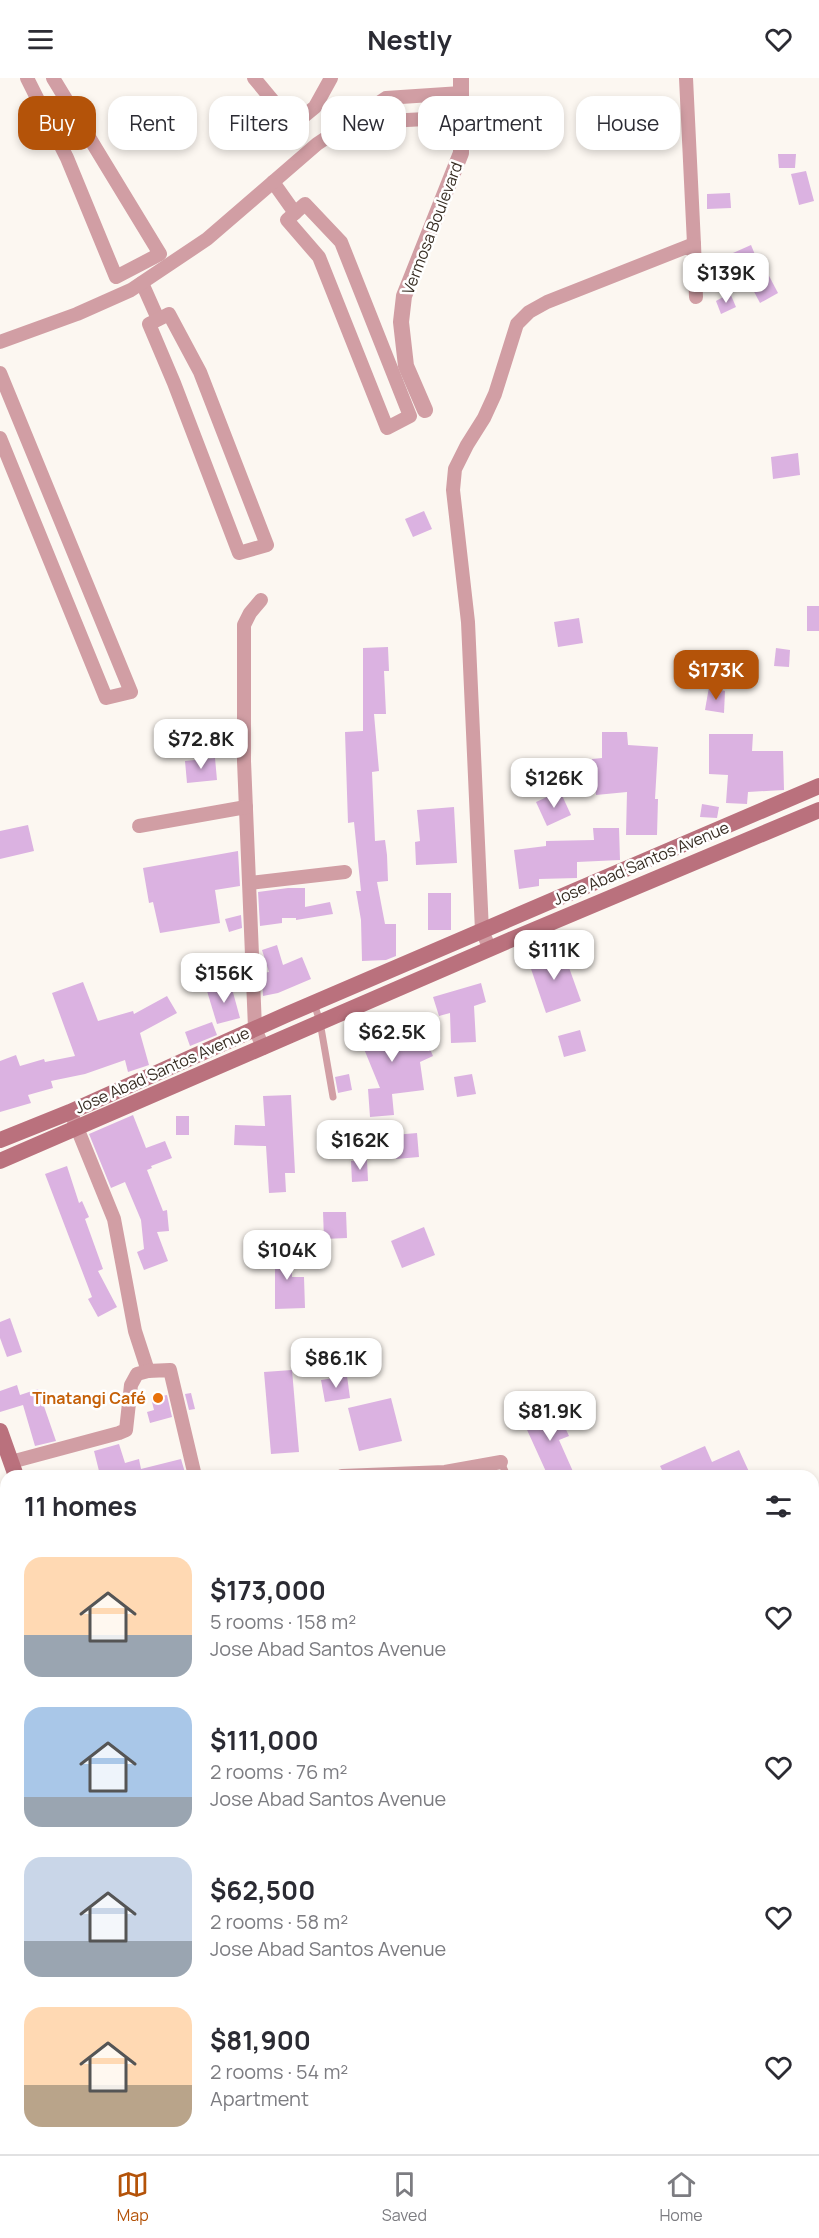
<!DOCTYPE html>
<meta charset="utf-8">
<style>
:root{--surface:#fff;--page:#f2f2f3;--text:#2b2b33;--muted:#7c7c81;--line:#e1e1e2;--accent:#b45309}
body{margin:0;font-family:Manrope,sans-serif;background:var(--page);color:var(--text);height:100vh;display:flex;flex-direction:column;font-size:22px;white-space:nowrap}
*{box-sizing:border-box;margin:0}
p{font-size:20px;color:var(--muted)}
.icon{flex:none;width:33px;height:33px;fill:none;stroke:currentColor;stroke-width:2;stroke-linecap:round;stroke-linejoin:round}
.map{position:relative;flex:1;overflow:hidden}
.panel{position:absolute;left:0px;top:1392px;width:819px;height:684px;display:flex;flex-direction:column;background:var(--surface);border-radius:18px 18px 0 0;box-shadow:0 3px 9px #0003}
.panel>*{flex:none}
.top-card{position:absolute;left:18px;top:18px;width:783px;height:54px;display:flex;gap:12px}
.price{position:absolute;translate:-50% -51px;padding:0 14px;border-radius:12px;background:#fff;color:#222;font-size:20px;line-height:39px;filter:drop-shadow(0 2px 3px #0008)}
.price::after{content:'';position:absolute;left:50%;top:36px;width:18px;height:14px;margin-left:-9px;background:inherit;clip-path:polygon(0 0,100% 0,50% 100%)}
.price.on{background:var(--accent);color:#fff}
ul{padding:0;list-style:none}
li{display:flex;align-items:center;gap:18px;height:150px;padding:0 24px}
li span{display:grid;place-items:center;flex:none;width:168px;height:120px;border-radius:18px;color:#555}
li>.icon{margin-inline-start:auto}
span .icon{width:72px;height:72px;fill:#fffc;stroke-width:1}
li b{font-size:26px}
h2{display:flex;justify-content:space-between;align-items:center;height:72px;padding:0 24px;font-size:26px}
.pill{padding:0 21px;border-radius:18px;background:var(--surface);box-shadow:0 3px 9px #0003;font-size:21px;line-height:54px}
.pill.on{background:var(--accent);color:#fff}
header{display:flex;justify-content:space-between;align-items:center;height:78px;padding:0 24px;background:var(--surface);font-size:27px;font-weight:700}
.menu{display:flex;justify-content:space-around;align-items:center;height:84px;border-top:2px solid var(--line);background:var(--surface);font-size:16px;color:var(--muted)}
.menu a{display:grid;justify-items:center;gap:3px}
.menu .on{color:var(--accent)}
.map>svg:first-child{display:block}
</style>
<header><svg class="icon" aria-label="menu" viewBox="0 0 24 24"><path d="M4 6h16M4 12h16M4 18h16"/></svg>Nestly<svg class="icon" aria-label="heart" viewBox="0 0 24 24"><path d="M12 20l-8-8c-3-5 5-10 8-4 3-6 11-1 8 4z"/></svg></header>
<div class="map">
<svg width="819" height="2076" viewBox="0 0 819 2076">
<rect width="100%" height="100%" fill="#fcf7f1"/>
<g fill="#dbb2e1">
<polygon points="778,76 796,76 795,90 779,90"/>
<polygon points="806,93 814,123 799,127 791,96"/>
<polygon points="730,115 731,130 707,131 707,116"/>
<polygon points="751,167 756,179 743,194 733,175"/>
<polygon points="768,196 778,215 760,225 750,206"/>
<polygon points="730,215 736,229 721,236 716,223"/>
<polygon points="798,375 800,397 773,401 771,379"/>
<polygon points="424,433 432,451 413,459 405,441"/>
<rect x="807" y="528" width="12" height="25"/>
<polygon points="579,540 583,565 558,569 554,544"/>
<polygon points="388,569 389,593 384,593 386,636 374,636 379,693 372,694 375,763 385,762 387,777 388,803 377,804 385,846 396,846 396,878 386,882 362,883 361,842 356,813 361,813 354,744 348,745 345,654 363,653 363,570"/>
<polygon points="776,570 790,572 789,589 774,588"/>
<polygon points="709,609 725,613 724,635 705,632"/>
<polygon points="602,654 627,654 628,667 658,669 655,721 658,721 657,757 626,757 627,714 596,717 592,681 602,680"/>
<polygon points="709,656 753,656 752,673 783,673 784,712 748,714 747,726 726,725 728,697 709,696"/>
<polygon points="215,680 217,702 187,705 185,683"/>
<polygon points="560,713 571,737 547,748 536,724"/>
<polygon points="702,726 719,729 717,740 700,739"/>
<polygon points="454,729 457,785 416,787 415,764 420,763 417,732"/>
<polygon points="28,747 34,773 0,781 0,753"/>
<polygon points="593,750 619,750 620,782 577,784 577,800 539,801 539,808 519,811 514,772 546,768 546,763 594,762"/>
<polygon points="238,773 240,808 215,812 220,845 160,855 153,824 149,825 143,790"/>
<polygon points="288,810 305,810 305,829 330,824 333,836 296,842 296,840 282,840 282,845 260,848 258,814"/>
<rect x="428" y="815" width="23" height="37"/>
<polygon points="241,837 242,850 229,854 225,841"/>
<polygon points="277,867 283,887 302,879 311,901 278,915 263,918 262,895 269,894 262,872"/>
<polygon points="562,870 581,923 546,935 528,882"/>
<polygon points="83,904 98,943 133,933 134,936 167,918 177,935 140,955 149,987 128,994 125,982 85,996 51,1003 53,1010 28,1017 31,1025 0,1034 0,983 16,977 20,988 44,981 45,984 75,978 52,915"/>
<polygon points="481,905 486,924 474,928 476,964 451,965 450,935 439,938 433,919"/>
<polygon points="231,907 240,940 217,946 207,913"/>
<polygon points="382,937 393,963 421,951 433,978 420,984 424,1012 392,1016 394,1037 370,1039 368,1011 380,1010 355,949"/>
<polygon points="212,944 217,957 190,968 185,954"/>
<polygon points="580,952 586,973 564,979 558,958"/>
<polygon points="349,996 352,1012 338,1015 335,999"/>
<polygon points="472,996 476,1016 457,1019 454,999"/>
<polygon points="291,1017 295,1095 285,1095 286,1114 269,1115 266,1068 234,1067 235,1047 265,1048 263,1018"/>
<polygon points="133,1037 146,1070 165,1063 172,1080 151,1088 152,1090 147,1092 163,1133 167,1132 169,1153 157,1154 168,1183 144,1192 137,1174 144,1171 141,1142 125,1104 111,1110 89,1056"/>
<rect x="176" y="1038" width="13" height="19"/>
<polygon points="417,1055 419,1079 396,1081 394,1057"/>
<polygon points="367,1082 368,1103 352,1104 351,1083"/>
<polygon points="67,1088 79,1125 82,1123 89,1139 85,1141 103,1191 98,1193 117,1229 98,1239 88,1221 92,1219 45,1096"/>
<polygon points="323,1134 346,1134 347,1160 324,1161"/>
<polygon points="424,1149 435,1177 402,1190 391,1163"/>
<polygon points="275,1165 291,1165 292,1199 304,1199 305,1230 275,1231"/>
<polygon points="10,1240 22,1274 7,1279 0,1260 0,1244"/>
<polygon points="292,1292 299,1374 271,1376 264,1294"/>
<polygon points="347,1298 350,1320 325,1324 321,1302"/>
<polygon points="17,1307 20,1317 38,1311 56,1363 35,1368 23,1327 0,1334 0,1313"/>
<polygon points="191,1315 195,1331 189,1332 185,1316"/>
<polygon points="167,1317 172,1339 150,1345 147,1334 154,1332 151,1320"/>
<polygon points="391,1320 402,1363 359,1373 348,1330"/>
<polygon points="555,1328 569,1358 559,1362 575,1398 548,1398 523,1343"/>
<polygon points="119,1366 125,1385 139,1381 141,1391 181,1381 186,1398 94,1398 94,1394 99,1393 94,1373"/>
<polygon points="705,1368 712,1384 739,1372 751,1398 665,1398 660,1388"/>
</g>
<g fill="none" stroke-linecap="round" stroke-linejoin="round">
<g stroke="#d19ea4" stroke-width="7">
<polyline points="314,925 320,944 333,1019"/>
<polyline points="501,1384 507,1398"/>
</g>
<g stroke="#d19ea4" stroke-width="14">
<polyline points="27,0 67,80 116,199 160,176 53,0"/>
<polyline points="254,0 293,47 315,29 331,0"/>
<polyline points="686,0 694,166"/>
<polyline points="365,33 389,43 462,39"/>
<polyline points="273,104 295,135"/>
<polygon points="305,126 341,164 410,338 387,350 319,179 287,142"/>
<polyline points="142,205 158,241"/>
<polygon points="169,236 200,294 267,467 239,475 174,305 149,246"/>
<polyline points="0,264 77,236 131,212 207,161 317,66 386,20 461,15"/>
<polyline points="0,295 131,614 106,620 0,360"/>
<polyline points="261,522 250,535 244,547 244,683 255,950 263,970"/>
<polyline points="139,748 246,729"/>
<polyline points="250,805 345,794"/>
<polyline points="490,871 482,853 468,544 453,412 455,391 467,367 484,340 495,316 517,246 529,234 547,224 694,166 696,219"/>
<polyline points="73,1040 114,1141 135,1253 148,1293"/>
<polyline points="11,1384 119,1355 126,1352 131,1307 137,1296 148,1293 170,1292 195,1398"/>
<polyline points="342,1398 445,1394 501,1384"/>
<polyline points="0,1460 6,1458"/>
<polyline points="0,1502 6,1519"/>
<polyline points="0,1707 6,1725"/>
<polyline points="0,2054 6,2052"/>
<polyline points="51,2070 53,2076"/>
<polyline points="118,2070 120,2076"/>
</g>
<polyline stroke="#d19ea4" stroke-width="16" points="425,332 406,288 401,244 404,218 461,75 461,0"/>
<g stroke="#ba717d" stroke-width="16">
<polyline points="0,1062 70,1034 288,936 819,708"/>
<polyline points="0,1083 510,862 819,732"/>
<polyline points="0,1353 16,1398"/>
<polyline points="238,2070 240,2076"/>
</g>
</g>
<circle fill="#e8710a" stroke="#fff" stroke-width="2" cx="158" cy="1320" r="6"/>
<g text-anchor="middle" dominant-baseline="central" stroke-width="5" stroke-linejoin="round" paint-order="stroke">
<g font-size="16" fill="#382e24" stroke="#fff">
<text transform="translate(432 150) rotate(-69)">Vermosa Boulevard</text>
<text transform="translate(641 785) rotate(-23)">Jose Abad Santos Avenue</text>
<text transform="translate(162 992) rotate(-24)">Jose Abad Santos Avenue</text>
</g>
<g font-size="16" font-weight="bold" fill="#c56008" stroke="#fff" text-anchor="end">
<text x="146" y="1320">Tinatangi Café</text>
</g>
</g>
</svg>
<b class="price" style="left:726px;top:226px">$139K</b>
<b class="price on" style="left:716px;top:623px">$173K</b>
<b class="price" style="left:201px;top:692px">$72.8K</b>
<b class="price" style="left:554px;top:731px">$126K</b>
<b class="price" style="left:554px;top:903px">$111K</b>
<b class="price" style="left:224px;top:926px">$156K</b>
<b class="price" style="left:392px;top:985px">$62.5K</b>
<b class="price" style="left:360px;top:1093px">$162K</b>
<b class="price" style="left:287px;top:1203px">$104K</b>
<b class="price" style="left:336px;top:1311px">$86.1K</b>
<b class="price" style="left:550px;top:1364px">$81.9K</b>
<div class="top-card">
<a class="pill on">Buy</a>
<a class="pill">Rent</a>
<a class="pill">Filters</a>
<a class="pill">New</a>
<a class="pill">Apartment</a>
<a class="pill">House</a>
</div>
<section class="panel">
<h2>11 homes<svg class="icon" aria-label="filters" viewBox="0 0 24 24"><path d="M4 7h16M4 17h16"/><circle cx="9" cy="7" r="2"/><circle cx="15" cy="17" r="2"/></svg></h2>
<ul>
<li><span style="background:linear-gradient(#ffd9b3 65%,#9aa5b1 0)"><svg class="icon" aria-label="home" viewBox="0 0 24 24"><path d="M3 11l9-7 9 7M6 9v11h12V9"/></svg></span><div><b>$173,000</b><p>5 rooms · 158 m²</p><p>Jose Abad Santos Avenue</p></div><svg class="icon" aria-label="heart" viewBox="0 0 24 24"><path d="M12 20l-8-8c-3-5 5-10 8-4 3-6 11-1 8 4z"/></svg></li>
<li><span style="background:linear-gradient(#a9c7e8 75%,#9aa5b1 0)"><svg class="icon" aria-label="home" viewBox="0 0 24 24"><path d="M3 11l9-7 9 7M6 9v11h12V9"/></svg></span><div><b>$111,000</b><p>2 rooms · 76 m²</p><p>Jose Abad Santos Avenue</p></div><svg class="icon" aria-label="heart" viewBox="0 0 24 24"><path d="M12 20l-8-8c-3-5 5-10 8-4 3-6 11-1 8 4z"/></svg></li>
<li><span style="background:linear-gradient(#c9d6e8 70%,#9aa5b1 0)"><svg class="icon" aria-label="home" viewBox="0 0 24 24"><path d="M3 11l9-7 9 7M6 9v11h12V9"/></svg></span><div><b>$62,500</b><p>2 rooms · 58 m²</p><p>Jose Abad Santos Avenue</p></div><svg class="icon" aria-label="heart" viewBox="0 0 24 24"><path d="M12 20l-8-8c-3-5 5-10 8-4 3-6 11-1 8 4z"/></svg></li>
<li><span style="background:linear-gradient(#ffd9b3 65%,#b9a48a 0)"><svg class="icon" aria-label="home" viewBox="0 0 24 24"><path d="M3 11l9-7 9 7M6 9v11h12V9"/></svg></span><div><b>$81,900</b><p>2 rooms · 54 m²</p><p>Apartment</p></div><svg class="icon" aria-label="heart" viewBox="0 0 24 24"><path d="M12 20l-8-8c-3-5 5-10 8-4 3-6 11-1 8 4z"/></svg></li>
</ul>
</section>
</div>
<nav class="menu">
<a class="on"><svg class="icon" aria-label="map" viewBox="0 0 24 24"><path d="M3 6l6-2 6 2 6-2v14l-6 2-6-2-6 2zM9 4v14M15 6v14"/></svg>Map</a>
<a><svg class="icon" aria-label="saved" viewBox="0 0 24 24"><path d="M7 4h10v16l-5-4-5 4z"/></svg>Saved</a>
<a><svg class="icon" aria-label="home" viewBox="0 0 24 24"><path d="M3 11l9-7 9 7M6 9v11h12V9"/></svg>Home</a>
</nav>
